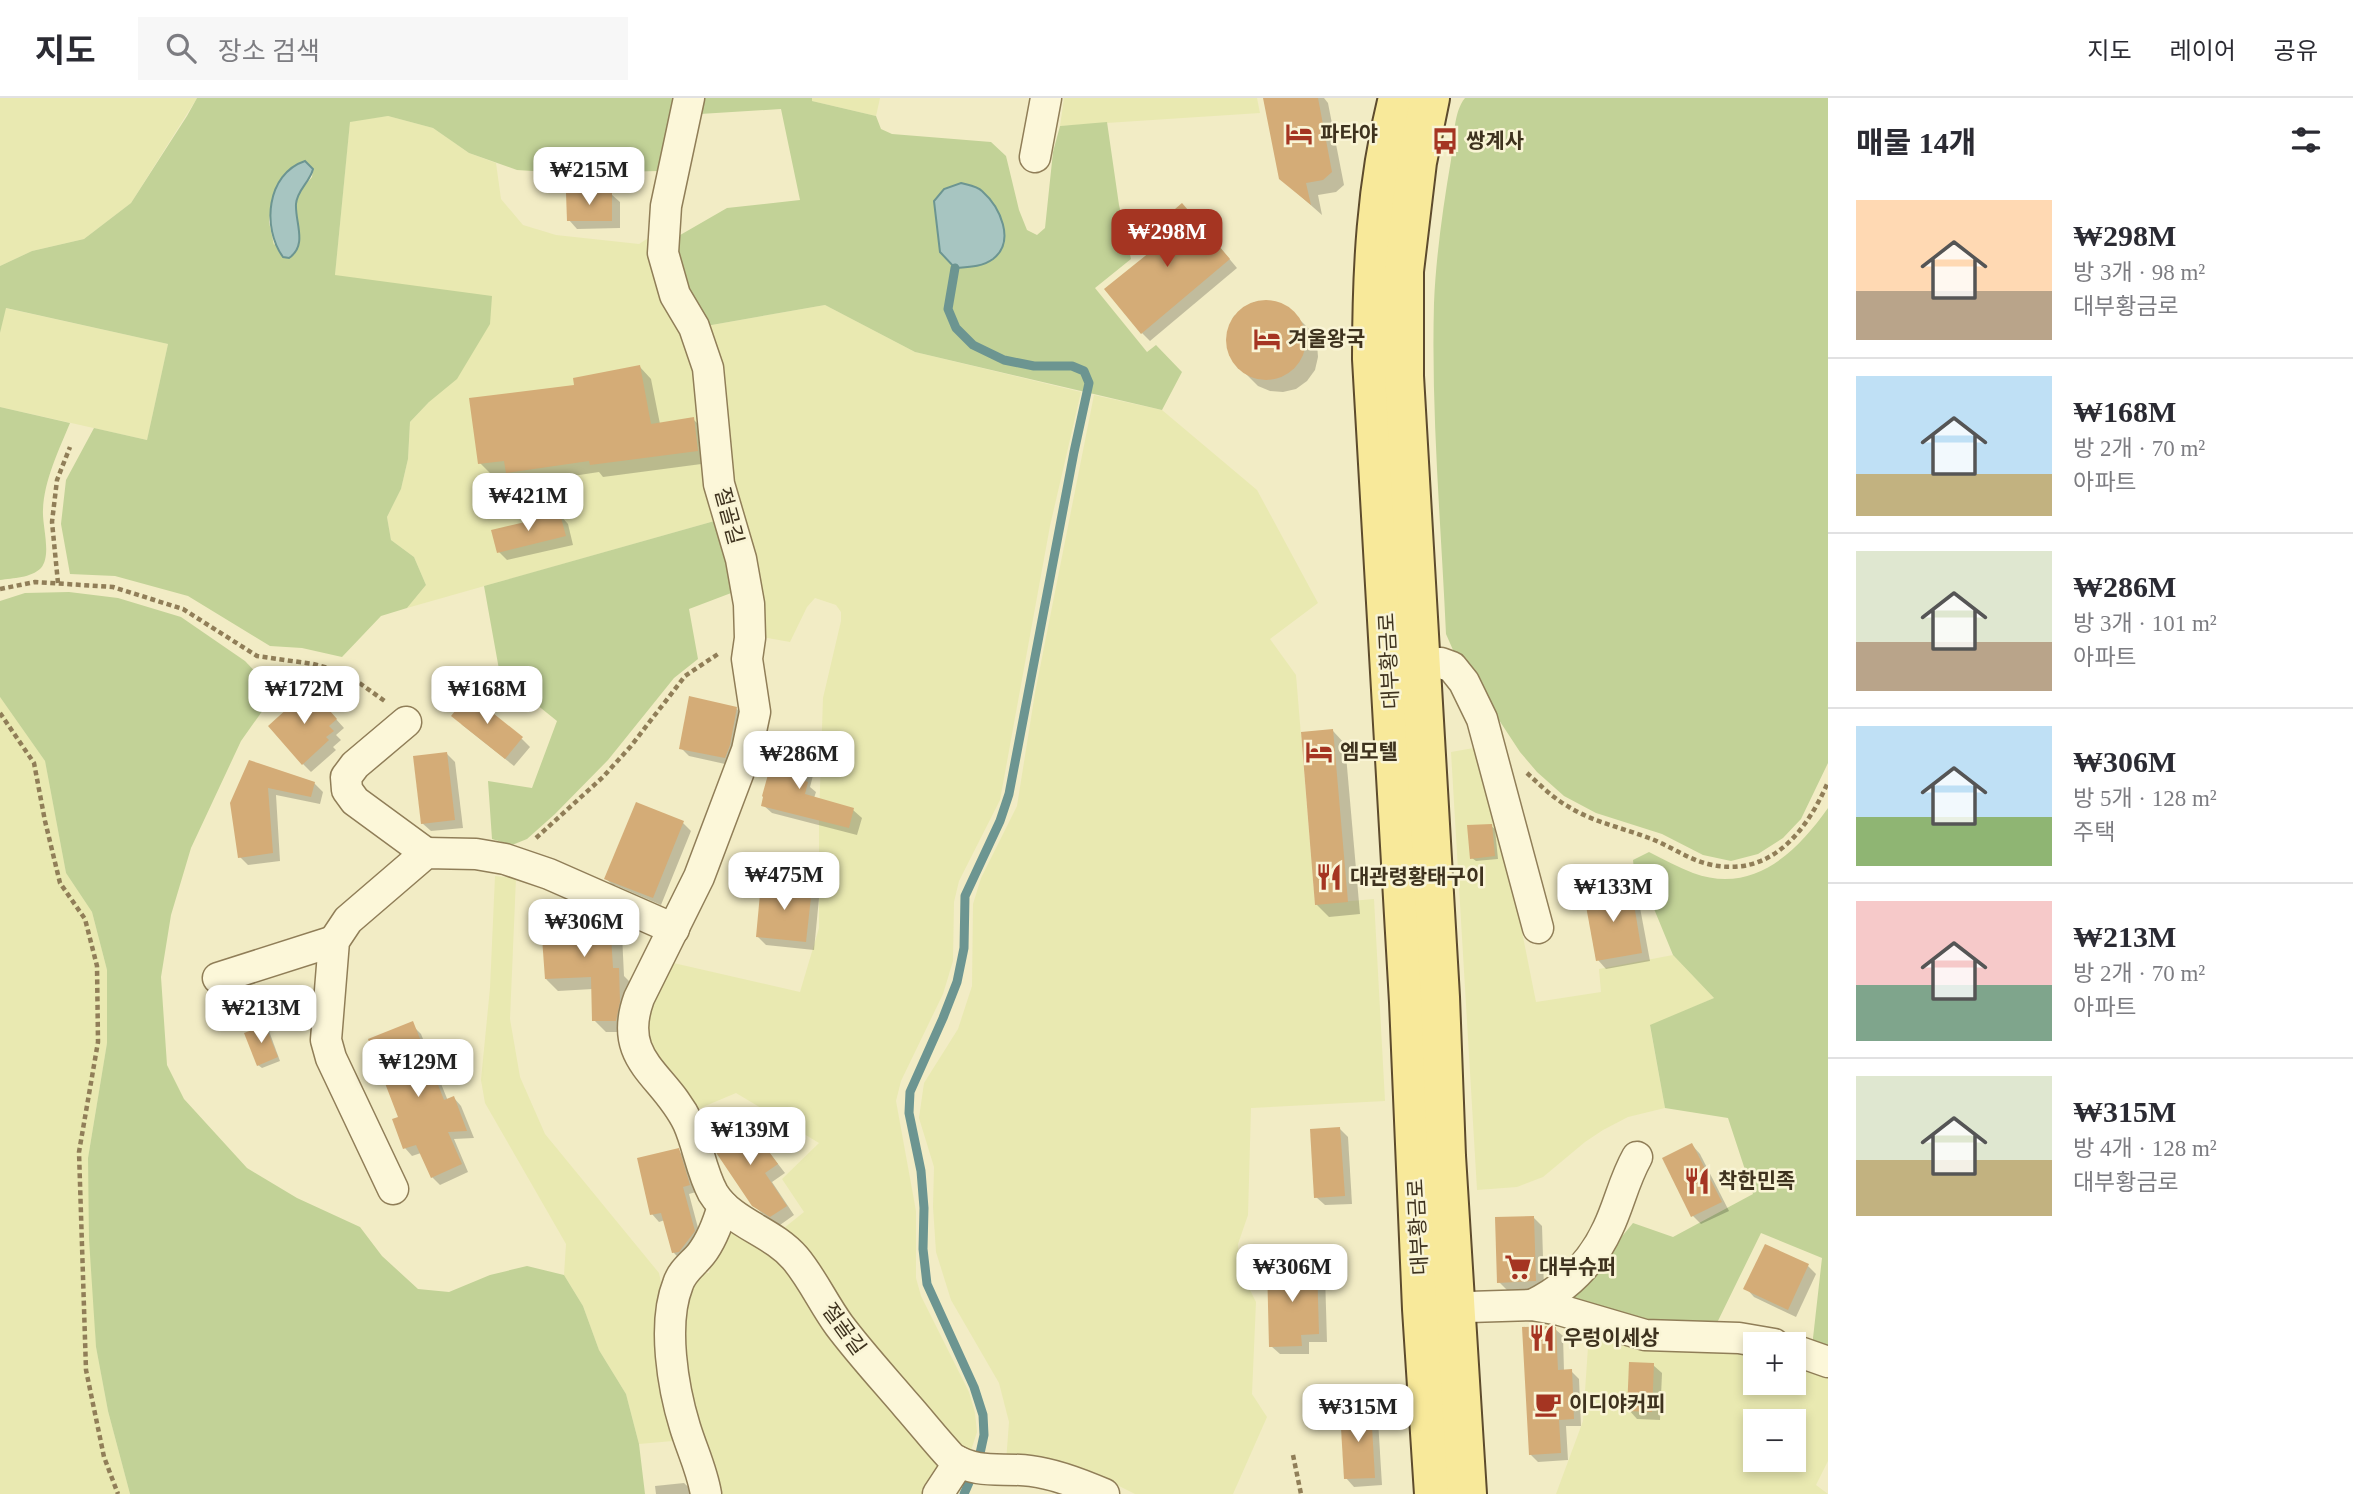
<!DOCTYPE html>
<html lang="ko">
<meta charset="utf-8">
<style>
:root{--surface:#fff;--page:#f7f7f7;--text:#2b2b33;--muted:#7c7c81;--line:#e1e1e2;--accent:#a53522}
body{margin:0;font-family:"Times New Roman","Noto Sans KR",serif;background:var(--page);color:var(--text);height:100vh;display:flex;flex-direction:column;font-size:26px;white-space:nowrap}
*{box-sizing:border-box;margin:0}
p{font-size:23px;color:var(--muted)}
.icon{flex:none;width:38px;height:38px;fill:none;stroke:currentColor;stroke-width:2;stroke-linecap:round;stroke-linejoin:round}
.map{position:relative;flex:1;overflow:hidden}
.panel{display:flex;flex-direction:column;background:var(--surface);width:525px}
.panel>*{flex:none}
.tools{position:absolute;left:1743px;top:1234px;display:grid;gap:14px}
.tools a{display:grid;place-items:center;width:63px;height:63px;border-radius:0px;background:var(--surface);box-shadow:0 4px 10px #0003;font-size:35px}
.price{position:absolute;translate:-50% -60px;padding:0 16px;border-radius:14px;background:#fff;color:#222;font-size:23px;line-height:46px;filter:drop-shadow(0 2px 4px #0008)}
.price::after{content:'';position:absolute;left:50%;top:42px;width:21px;height:16px;margin-left:-10px;background:inherit;clip-path:polygon(0 0,100% 0,50% 100%)}
.price.current{background:var(--accent);color:#fff}
ul{padding:0;list-style:none}
li{display:flex;align-items:center;gap:21px;height:175px;padding:0 28px}
li+li{border-top:2px solid var(--line)}
li span{display:grid;place-items:center;flex:none;width:196px;height:140px;border-radius:0px;color:#555}
li>.icon{margin-inline-start:auto}
span .icon{width:84px;height:84px;fill:#fffc;stroke-width:1}
li b{font-size:30px}
h2{display:flex;justify-content:space-between;align-items:center;height:84px;padding:0 28px;font-size:30px}
header{display:flex;align-items:center;gap:42px;box-sizing:border-box;height:98px;padding:0 35px;background:var(--surface);border-bottom:2px solid var(--line)}
header strong{font-size:33px}
nav{display:flex;gap:38px;margin-inline-start:auto;font-size:24px}
.search{width:490px;height:63px;background:var(--page);display:flex;align-items:center;gap:18px;box-sizing:border-box;padding:0 24px;border-radius:0px;color:var(--muted);font-size:26px}
main{display:flex;flex:1;min-height:0}
.map>svg:first-child{display:block}
</style>
<header>
<strong>지도</strong>
<div class="search"><svg class="icon" aria-label="search" viewBox="0 0 24 24"><circle cx="10" cy="10" r="6"/><path d="M15 15l6 6"/></svg>장소 검색</div>
<nav><a>지도</a><a>레이어</a><a>공유</a></nav>
</header>
<main>
<div class="map">
<svg width="1828" height="1396" viewBox="0 0 1828 1396">
<rect width="100%" height="100%" fill="#f2ecc5"/>
<g fill="#e9e9b1" fill-rule="evenodd">
<polygon points="0,0 197,0 131,105 84,141 32,153 0,168"/>
<polygon points="812,0 880,0 876,18 812,3"/>
<polygon points="1064,0 1257,0 1260,15 1060,28"/>
<polygon points="388,18 433,30 469,55 496,65 501,101 523,127 556,137 639,146 650,139 693,251 718,422 407,510 426,487 414,459 391,442 387,419 401,391 408,361 410,324 429,304 335,177 350,23"/>
<polygon points="825,207 915,254 1081,294 1050,428 1000,702 959,783 954,804 953,863 943,896 901,983 896,1003 916,1113 916,1180 921,1198 969,1294 975,1315 977,1334 969,1359 951,1351 779,1134 804,1114 782,1081 819,1045 736,995 691,1014 650,961 641,918 669,864 800,894 819,830 819,720 823,600 841,523 841,514 836,507 815,500 807,509 790,544 756,538 727,381 706,228"/>
<polygon points="5,210 168,246 147,342 0,309 0,235"/>
<polygon points="1094,297 1162,312 1257,392 1318,505 1270,541 1296,577 1315,806 1374,801 1385,1003 1251,1010 1248,1117 1238,1146 1239,1170 1256,1204 1252,1296 1267,1319 1233,1396 1135,1396 1107,1382 1006,1364 1009,1324 999,1285 951,1202 936,1154 933,1109 934,1069 919,1020 924,985 958,931 972,888 973,806 981,780 1017,708 1035,595"/>
<polygon points="0,599 45,663 66,775 92,814 107,872 107,945 88,1060 96,1249 108,1313 130,1396 0,1396"/>
<polygon points="1485,648 1536,904 1601,894 1599,871 1673,857 1714,900 1650,928 1665,1010 1628,1019 1603,1032 1585,1044 1543,1079 1517,1089 1477,1092 1451,654"/>
<polygon points="495,778 516,780 510,921 520,979 545,1036 659,1175 666,1208 684,1342 639,1346 626,1296 599,1252 583,1208 564,1177 566,1146 485,1005 481,982 490,890"/>
<polygon points="737,1131 761,1141 944,1369 929,1396 713,1396 679,1260 691,1176 709,1175 718,1137 725,1132"/>
<path d="M1589,1234L1755,1250V1284H1794V1260L1828,1273V1363L1816,1387L1828,1396H1556L1583,1323ZM1755,1323H1794V1362H1755Z"/>
</g>
<g fill="#c2d297" fill-rule="evenodd">
<path d="M197,0H679L660,73L563,75L517,72L469,55L433,30L388,18L350,24L335,177L492,198L490,226L457,281L429,304L410,324L408,361L401,391L387,419L391,442L414,459L426,487L407,510L381,518L342,559L302,550L270,548L188,498L115,478L70,476L61,426L66,382L94,330L147,342L168,246L6,210L0,235V168L32,153L84,141L131,105L187,18ZM313,71L312,79L301,92L296,104L297,116L274,147L269,124L272,103Z"/>
<path d="M702,0H812V3L876,18L881,31L892,36L991,44L1006,58L1019,112L1027,132L1037,137L1045,130L1053,54L1060,28L1107,24L1119,107L1131,161L1095,190L1147,254L1156,247L1182,274L1162,312L915,254L825,207L706,228L682,183L675,140L727,110L800,102L781,11L700,16ZM961,85C990,94 1000,110 1005,140L938,124L934,103L944,91Z"/>
<path d="M1465,0H1828V665L1801,721L1783,740L1758,756L1731,763L1703,757L1662,736L1596,715L1564,698L1537,674L1520,654L1453,552L1446,536C1441,426 1431,315 1434,205C1436,158 1443,109 1451,62C1454,44 1453,14 1465,0Z"/>
<path d="M0,309L70,325C59,352 44,382 43,412C42,428 52,457 41,470C31,480 13,480 0,482Z"/>
<polygon points="718,422 739,492 689,511 698,561 674,580 608,662 555,716 527,741 512,747 492,741 488,683 532,690 557,623 500,577 484,488"/>
<polygon points="69,494 118,500 181,519 245,563 267,586 263,612 241,643 191,750 171,817 161,879 167,967 184,1001 247,1070 297,1100 360,1129 382,1158 418,1191 449,1194 490,1177 527,1168 564,1177 583,1208 599,1252 626,1296 639,1346 645,1396 130,1396 108,1313 96,1249 89,1141 88,1060 107,945 107,872 92,814 66,775 45,663 0,599 0,503 25,495"/>
<path d="M1828,710V1253L1812,1249L1822,1160L1761,1135L1714,1231L1662,1232L1569,1203L1633,1125L1673,1139L1753,1096L1728,1020L1665,1010L1650,927L1714,900L1673,857L1652,806L1635,782L1633,762L1649,754C1663,761 1678,769 1693,775C1753,797 1796,755 1828,710Z"/>
</g>
<g fill="#a7c5c1" stroke="#6c9591" stroke-width="2">
<path d="M305,63L313,71C310,84 297,92 296,106C295,125 308,147 289,160L283,159C262,130 266,76 305,63Z"/>
<path d="M961,85C968,87 977,88 982,93C1000,109 1016,143 993,161C982,169 968,169 955,170L940,154L934,103L944,91Z"/>
</g>
<g fill="#0003">
<polygon points="1269,0 1324,0 1328,5 1344,87 1336,94 1318,97 1322,117 1280,80"/>
<polygon points="611,96 620,104 620,130 577,131 569,122"/>
<polygon points="1191,115 1237,170 1150,243 1142,235 1157,150"/>
<polygon points="1267,203 1279,205 1289,211 1312,234 1317,246 1318,259 1315,272 1307,283 1296,291 1283,294 1270,293 1258,288 1235,265 1229,254 1227,242 1229,229 1234,218 1254,204"/>
<polygon points="640,269 651,281 660,326 693,321 705,333 709,365 603,379 599,374 520,386 509,375 492,377 480,365 576,288"/>
<polygon points="560,417 568,426 573,447 507,462 499,454"/>
<polygon points="318,601 344,630 336,637 341,642 333,649 336,652 311,674 303,666"/>
<polygon points="736,610 744,619 734,668 689,658 681,650"/>
<polygon points="461,626 522,641 530,649 514,668"/>
<polygon points="1333,633 1345,646 1360,816 1329,819 1316,806"/>
<polygon points="447,656 455,664 463,730 431,733 422,725"/>
<polygon points="807,658 816,666 810,689 816,694 814,700 853,712 862,720 857,737 772,715 763,707"/>
<polygon points="250,664 314,685 323,694 320,706 276,697 280,763 248,767 240,759"/>
<polygon points="683,725 691,733 661,807 615,787 614,788 606,781"/>
<polygon points="1491,728 1495,731 1498,761 1476,763 1472,760"/>
<polygon points="1630,790 1638,799 1650,863 1606,871 1598,862"/>
<polygon points="811,792 819,800 814,852 766,847 758,839"/>
<polygon points="609,824 622,836 624,878 630,884 631,917 628,934 606,934 594,922 593,891 558,893 546,881"/>
<polygon points="413,928 421,936 448,1003 454,1000 461,1008 474,1040 454,1041 468,1074 440,1087 432,1079 421,1055 412,1058 405,1050 400,1020"/>
<polygon points="265,929 269,933 280,963 262,970 258,967"/>
<polygon points="744,1022 785,1075 772,1084 794,1117 780,1127 763,1116 753,1107"/>
<polygon points="1340,1031 1348,1039 1352,1106 1325,1107 1316,1099"/>
<polygon points="1692,1047 1700,1056 1729,1113 1701,1126 1693,1118"/>
<polygon points="678,1052 685,1059 696,1094 689,1096 701,1141 681,1162 674,1155 665,1122 659,1124 652,1116"/>
<polygon points="1533,1119 1542,1128 1544,1191 1507,1192 1499,1184"/>
<polygon points="1317,1167 1325,1176 1327,1244 1309,1244 1309,1256 1280,1256 1271,1248"/>
<polygon points="1808,1168 1816,1176 1796,1219 1754,1199 1746,1190"/>
<polygon points="1555,1231 1563,1238 1564,1273 1571,1273 1579,1281 1581,1328 1566,1328 1568,1362 1538,1364 1530,1356"/>
<polygon points="1653,1267 1662,1275 1660,1322 1637,1321 1629,1312"/>
<polygon points="1370,1313 1378,1322 1382,1387 1354,1389 1346,1380"/>
<polygon points="684,1385 696,1396 656,1396 655,1388"/>
</g>
<g fill="none" stroke-linecap="round" stroke-linejoin="round">
<g stroke="#6c9591" stroke-width="9">
<polyline points="955,170 948,211 956,230 973,247 1004,262 1034,268 1072,268 1084,273 1089,285 1074,354 1009,696 1000,723 965,798 964,850 957,884 943,920 910,994 909,1015 921,1073 924,1110 923,1151 927,1186 974,1289 983,1317 984,1337 979,1360"/>
<polyline points="964,1396 971,1380"/>
</g>
</g>
<g fill="#d4ac77">
<polygon points="1263,0 1318,0 1332,74 1323,82 1306,85 1311,107 1279,81"/>
<polygon points="612,94 612,123 567,123 566,95"/>
<polygon points="1182,105 1230,161 1141,236 1104,191 1155,150 1147,135"/>
<circle cx="1266" cy="242" r="40"/>
<polygon points="640,267 651,326 694,319 698,353 590,367 589,363 506,375 504,363 478,366 469,300 574,287 573,280"/>
<polygon points="560,416 566,438 497,455 491,432"/>
<polygon points="310,590 337,621 329,628 334,633 326,639 329,642 302,667 268,628"/>
<polygon points="469,596 523,639 505,661 451,618"/>
<polygon points="689,598 737,609 730,647 725,660 679,651"/>
<polygon points="1333,631 1348,804 1315,807 1301,634"/>
<polygon points="776,648 808,656 802,682 808,684 805,696 854,710 849,730 761,708 763,699 762,698"/>
<polygon points="447,654 455,722 421,726 413,658"/>
<polygon points="249,662 315,684 311,699 268,690 273,755 238,760 230,705"/>
<polygon points="636,704 684,723 653,800 604,781"/>
<polygon points="1492,726 1495,758 1470,761 1467,727"/>
<polygon points="761,785 812,790 806,844 756,839"/>
<polygon points="1631,788 1642,855 1596,863 1584,797"/>
<polygon points="587,812 610,822 613,870 619,870 620,904 616,923 592,923 591,879 545,881 541,826 568,825 567,813"/>
<polygon points="413,923 444,1002 454,998 467,1033 448,1034 462,1066 431,1080 416,1047 403,1051 392,1021 398,1019 368,941"/>
<polygon points="265,927 278,959 257,968 244,935"/>
<polygon points="744,1020 778,1066 765,1075 787,1108 770,1119 752,1108 717,1056 713,1043"/>
<polygon points="1340,1029 1345,1098 1314,1100 1310,1031"/>
<polygon points="1692,1045 1722,1104 1691,1119 1662,1060"/>
<polygon points="679,1050 690,1087 683,1089 695,1133 679,1154 672,1155 661,1115 650,1117 637,1060"/>
<polygon points="1534,1118 1536,1183 1497,1185 1495,1119"/>
<polygon points="1765,1146 1809,1166 1788,1212 1743,1191"/>
<polygon points="1317,1166 1319,1236 1301,1237 1302,1248 1269,1249 1267,1167"/>
<polygon points="1550,1228 1556,1229 1558,1272 1572,1271 1574,1321 1559,1322 1561,1355 1529,1357 1522,1229"/>
<polygon points="1629,1264 1654,1265 1652,1314 1627,1313"/>
<polygon points="1371,1312 1375,1380 1344,1381 1340,1313"/>
</g>
<g fill="none" stroke-linecap="round" stroke-linejoin="round">
<defs>
<g id="minor">
<path d="M689,0L666,108L663,155L675,197L694,229L708,270L719,386L741,461L749,506L750,540L747,561L755,614L747,652L699,779L639,900C616,963 665,976 688,1025C698,1047 701,1073 713,1095C732,1126 772,1133 795,1160C812,1180 823,1205 839,1227C860,1255 884,1281 907,1308C922,1325 936,1343 952,1360C979,1377 1001,1369 1031,1373C1055,1376 1081,1386 1104,1396"/>
<polyline points="1035,59 1046,0"/>
<polyline points="1419,567 1441,565 1452,569 1464,584 1482,621 1538,830"/>
<polyline points="406,624 355,667 346,679 347,692 355,703 426,755"/>
<polyline points="218,880 334,843"/>
<polyline points="393,1091 331,960 326,942 334,843 348,822 426,755 476,756 505,761 549,776 674,831"/>
<path d="M1532,1207C1567,1190 1592,1165 1608,1130C1619,1107 1624,1082 1637,1059"/>
<polyline points="1436,1210 1532,1207 1560,1212 1645,1237 1739,1240 1774,1246"/>
<polyline points="1794,1252 1828,1264"/>
<path d="M706,1396C702,1372 692,1352 685,1329C673,1290 662,1226 678,1186C682,1173 693,1166 701,1156C712,1142 718,1125 723,1108"/>
<polyline points="938,1396 959,1364"/>
</g>
<g id="major">
<path d="M1398,0C1376,86 1372,173 1372,261L1409,904L1422,1211L1434,1396"/>
<polyline points="1430,0 1417,64 1404,173 1404,278 1440,899 1446,1058 1467,1396"/>
</g>
</defs>
<use href="#minor" stroke="#907e58" stroke-width="33"/>
<use href="#major" stroke="#5d4b2d" stroke-width="42"/>
<g stroke="#907e58" stroke-width="4.5" stroke-dasharray="5 3.5" stroke-linecap="butt">
<polyline points="58,485 52,424 57,382 70,349"/>
<polyline points="0,491 35,484 113,489 183,511 257,558 313,566 344,574 386,604"/>
<polyline points="0,615 34,665 45,723 60,785 85,821 97,868 98,944 79,1054 86,1272 104,1359 118,1396"/>
<path d="M1527,675C1540,687 1553,700 1569,709C1593,724 1623,730 1649,740C1669,747 1687,761 1708,766C1769,781 1806,735 1828,684"/>
<polyline points="536,740 603,679 631,648 685,578 718,556"/>
<polyline points="1293,1357 1301,1396"/>
</g>
<use href="#minor" stroke="#fcf7d9" stroke-width="30"/>
<use href="#major" stroke="#f8e99a" stroke-width="38"/>
</g>
<defs>
<symbol id="hotel-bare" viewBox="-9 -9 18 18"><path d="M-6-4.5h1.5V1H6V5H4.5V3h-9V5H-6ZM-4 0a1.8 1.8 0 1 1 3.6 0ZM.5 0V-2.5h3Q6-2.5 6 0Z" fill="#a53522" stroke="#f9f4d5" stroke-width="2.5" paint-order="stroke"/></symbol>
<symbol id="bus-bare" viewBox="-9 -9 18 18"><path d="M-5-6H5V4H4V6H2V4H-2V6H-4V4H-5ZM-3.5-4V0h7V-4ZM-3.5 1.2v1.5H-2V1.2ZM2 1.2v1.5H3.5V1.2Z" fill="#a53522" stroke="#f9f4d5" stroke-width="2.5" paint-order="stroke"/></symbol>
<symbol id="restaurant-bare" viewBox="-9 -9 18 18"><path d="M-5-6h1v4h1v-4h1v4h1v-4h1v5L-1.5 .5V6h-2V.5L-5-1ZM5-6V6H3V1.5H1.5Q1.5-4 5-6Z" fill="#a53522" stroke="#f9f4d5" stroke-width="2.5" paint-order="stroke"/></symbol>
<symbol id="supermarket-bare" viewBox="-9 -9 18 18"><path d="M-6-5.5h2.5l.6 2H6L4.5 2H-2.5L-4.4-4H-6ZM-1.5 3.2a1.3 1.3 0 1 0 .1 0ZM3 3.2a1.3 1.3 0 1 0 .1 0Z" fill="#a53522" stroke="#f9f4d5" stroke-width="2.5" paint-order="stroke"/></symbol>
<symbol id="cafe-bare" viewBox="-9 -9 18 18"><path d="M-5.5-4.5H6V0H3Q3 3.5 0 3.5H-2.5Q-5.5 3.5-5.5 0ZM3-3.2v2h1.7v-2ZM-6 4.5H4V6H-6Z" fill="#a53522" stroke="#f9f4d5" stroke-width="2.5" paint-order="stroke"/></symbol>
</defs>
<g fill-rule="evenodd">
<use href="#hotel-bare" x="1280" y="17" width="38" height="38"/>
<use href="#bus-bare" x="1426" y="24" width="38" height="38"/>
<use href="#hotel-bare" x="1248" y="222" width="38" height="38"/>
<use href="#hotel-bare" x="1300" y="635" width="38" height="38"/>
<use href="#restaurant-bare" x="1310" y="760" width="38" height="38"/>
<use href="#restaurant-bare" x="1678" y="1064" width="38" height="38"/>
<use href="#supermarket-bare" x="1499" y="1150" width="38" height="38"/>
<use href="#restaurant-bare" x="1523" y="1221" width="38" height="38"/>
<use href="#cafe-bare" x="1529" y="1287" width="38" height="38"/>
</g>
<g text-anchor="middle" dominant-baseline="central" stroke-width="5" stroke-linejoin="round" paint-order="stroke">
<g font-size="21" font-weight="bold" fill="#3e321e" stroke="#f9f4d5" text-anchor="start">
<text x="1320" y="36">파타야</text>
<text x="1466" y="43">쌍계사</text>
<text x="1288" y="241">겨울왕국</text>
<text x="1340" y="654">엠모텔</text>
<text x="1350" y="779">대관령황태구이</text>
<text x="1718" y="1083">착한민족</text>
<text x="1539" y="1169">대부슈퍼</text>
<text x="1563" y="1240">우렁이세상</text>
<text x="1569" y="1306">이디야커피</text>
</g>
<g font-size="21" fill="#3e321e" stroke="#f9f4d5">
<text transform="translate(729 418) rotate(75)">절골길</text>
<text transform="translate(1389 563) rotate(-93)">대부황금로</text>
<text transform="translate(1418 1129) rotate(-93)">대부황금로</text>
<text transform="translate(844 1231) rotate(54)">절골길</text>
</g>
</g>
</svg>
<div class="tools">
<a>+</a>
<a>−</a>
</div>
<b class="price" style="left:589px;top:109px">₩215M</b>
<b class="price current" style="left:1167px;top:171px">₩298M</b>
<b class="price" style="left:528px;top:435px">₩421M</b>
<b class="price" style="left:304px;top:628px">₩172M</b>
<b class="price" style="left:487px;top:628px">₩168M</b>
<b class="price" style="left:799px;top:693px">₩286M</b>
<b class="price" style="left:784px;top:814px">₩475M</b>
<b class="price" style="left:1613px;top:826px">₩133M</b>
<b class="price" style="left:584px;top:861px">₩306M</b>
<b class="price" style="left:261px;top:947px">₩213M</b>
<b class="price" style="left:418px;top:1001px">₩129M</b>
<b class="price" style="left:750px;top:1069px">₩139M</b>
<b class="price" style="left:1292px;top:1206px">₩306M</b>
<b class="price" style="left:1358px;top:1346px">₩315M</b>
</div>
<section class="panel">
<h2>매물 14개<svg class="icon" aria-label="filters" viewBox="0 0 24 24"><path d="M4 7h16M4 17h16"/><circle cx="9" cy="7" r="2"/><circle cx="15" cy="17" r="2"/></svg></h2>
<ul>
<li><span style="background:linear-gradient(#ffd9b3 65%,#b9a48a 0)"><svg class="icon" aria-label="home" viewBox="0 0 24 24"><path d="M3 11l9-7 9 7M6 9v11h12V9"/></svg></span><div><b>₩298M</b><p>방 3개 · 98 m²</p><p>대부황금로</p></div></li>
<li><span style="background:linear-gradient(#bfe0f5 70%,#c2b280 0)"><svg class="icon" aria-label="home" viewBox="0 0 24 24"><path d="M3 11l9-7 9 7M6 9v11h12V9"/></svg></span><div><b>₩168M</b><p>방 2개 · 70 m²</p><p>아파트</p></div></li>
<li><span style="background:linear-gradient(#dfe7d0 65%,#b9a48a 0)"><svg class="icon" aria-label="home" viewBox="0 0 24 24"><path d="M3 11l9-7 9 7M6 9v11h12V9"/></svg></span><div><b>₩286M</b><p>방 3개 · 101 m²</p><p>아파트</p></div></li>
<li><span style="background:linear-gradient(#bfe0f5 65%,#8fb573 0)"><svg class="icon" aria-label="home" viewBox="0 0 24 24"><path d="M3 11l9-7 9 7M6 9v11h12V9"/></svg></span><div><b>₩306M</b><p>방 5개 · 128 m²</p><p>주택</p></div></li>
<li><span style="background:linear-gradient(#f6c9c9 60%,#7fa58c 0)"><svg class="icon" aria-label="home" viewBox="0 0 24 24"><path d="M3 11l9-7 9 7M6 9v11h12V9"/></svg></span><div><b>₩213M</b><p>방 2개 · 70 m²</p><p>아파트</p></div></li>
<li><span style="background:linear-gradient(#dfe7d0 60%,#c2b280 0)"><svg class="icon" aria-label="home" viewBox="0 0 24 24"><path d="M3 11l9-7 9 7M6 9v11h12V9"/></svg></span><div><b>₩315M</b><p>방 4개 · 128 m²</p><p>대부황금로</p></div></li>
</ul>
</section>
</main>
